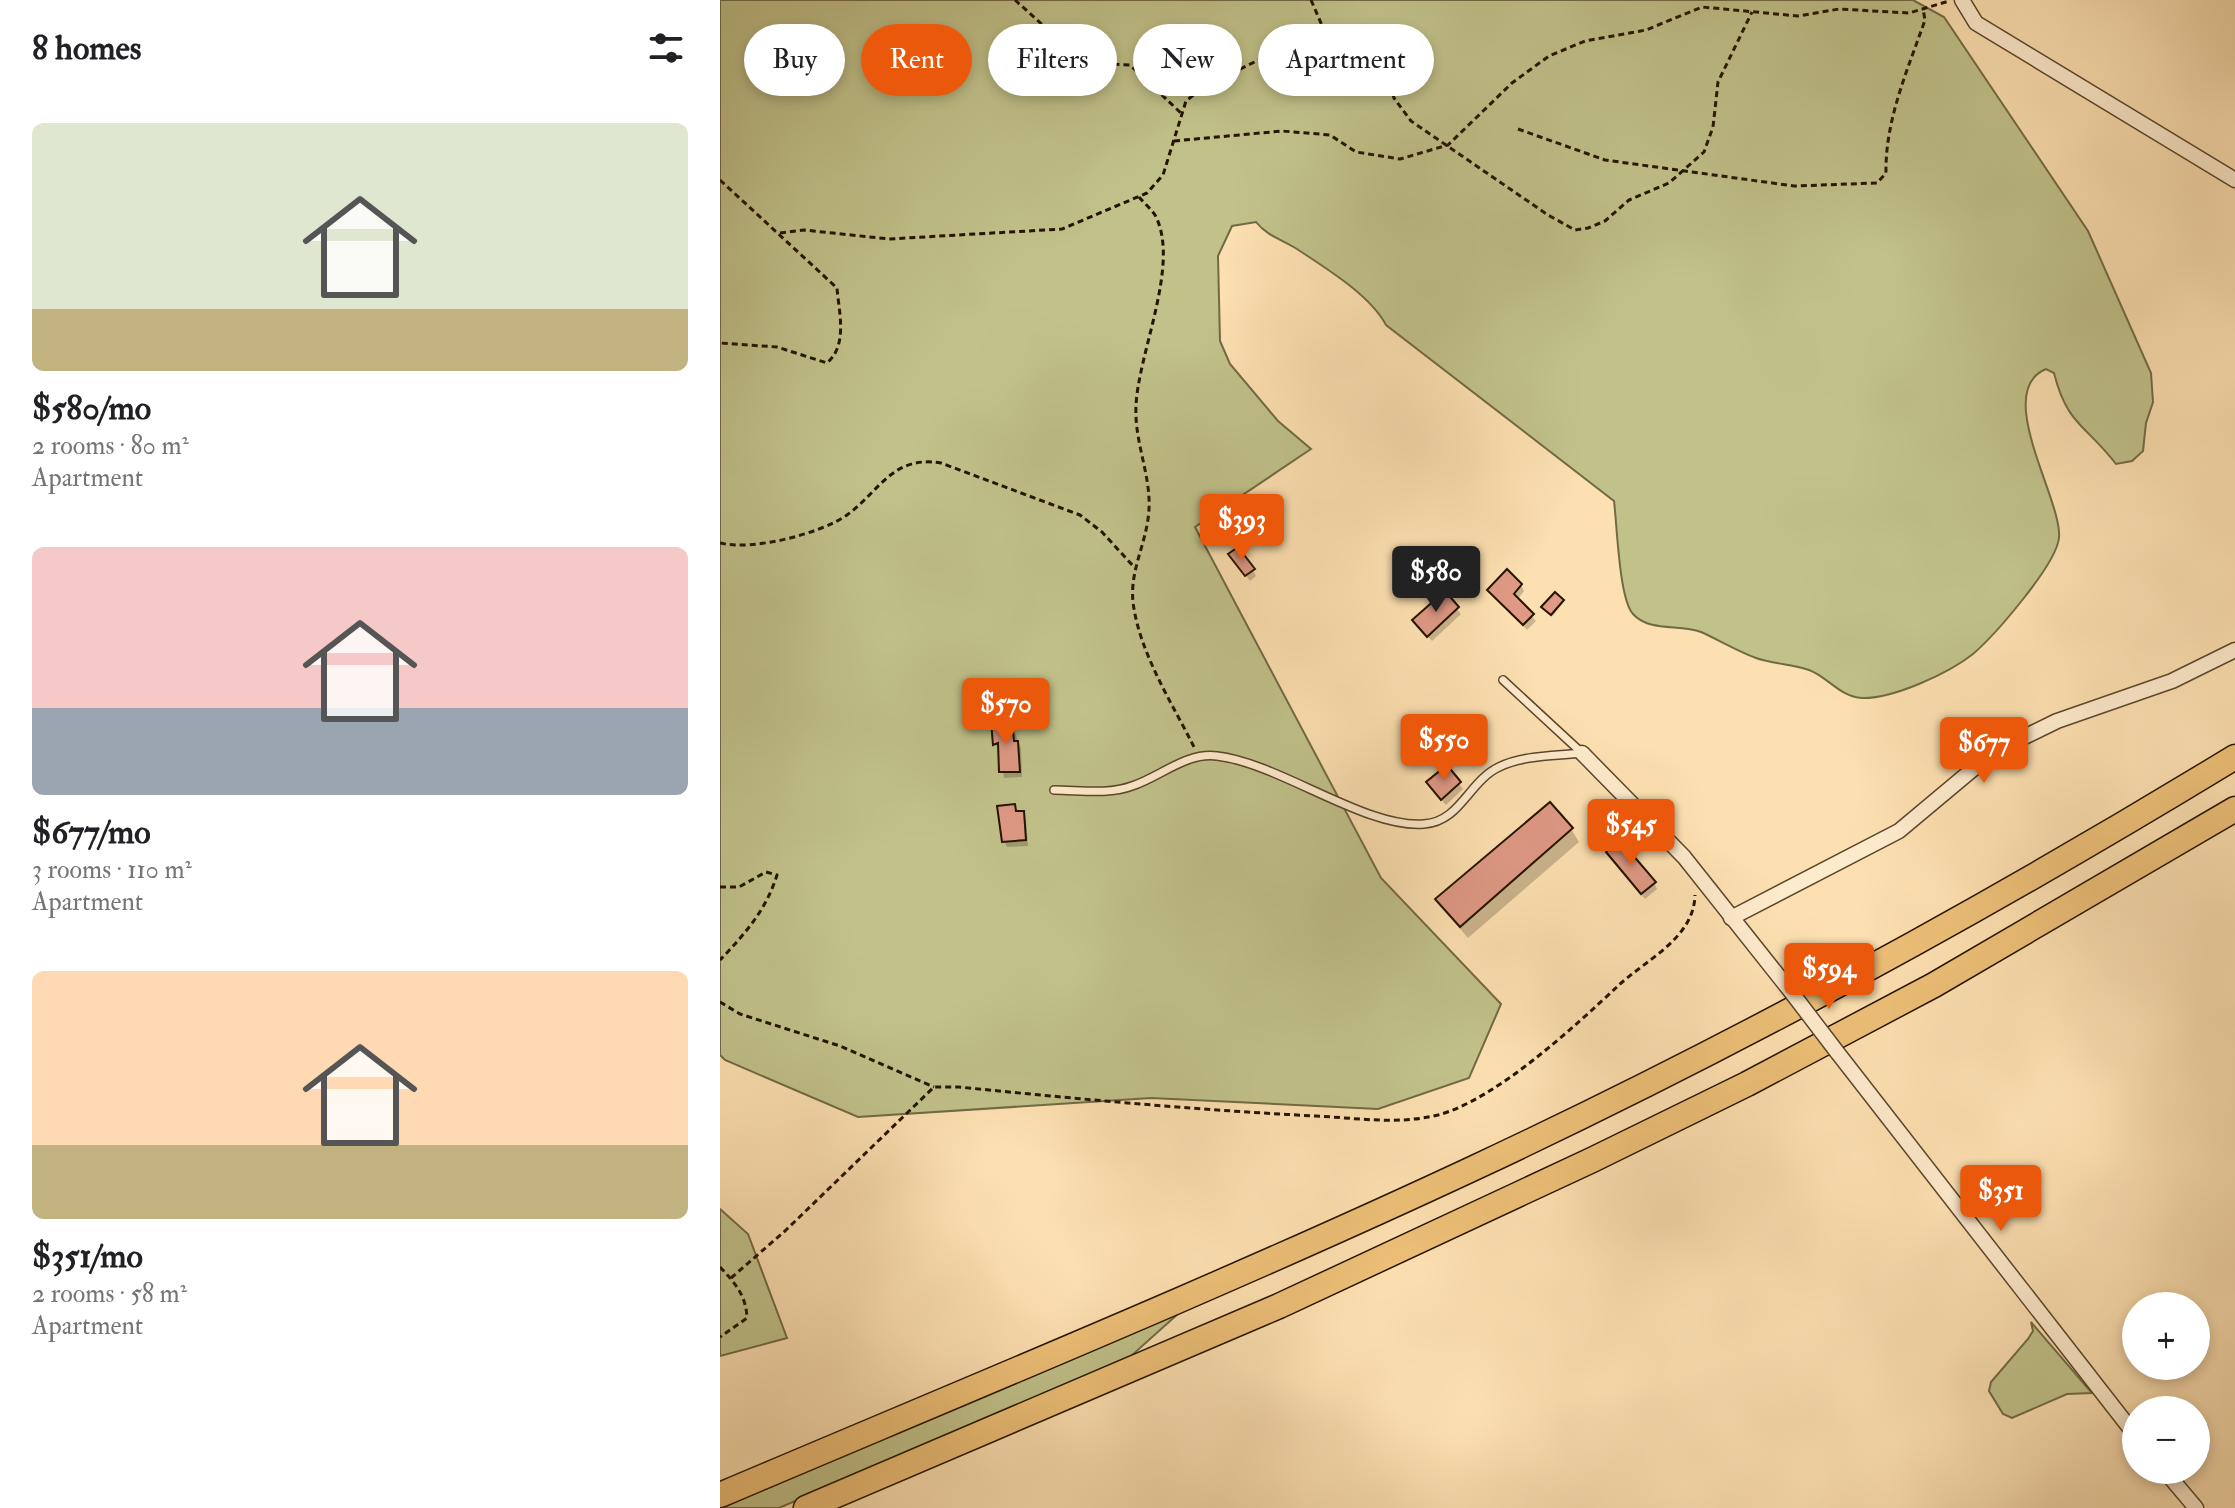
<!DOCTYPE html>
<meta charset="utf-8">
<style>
:root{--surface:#fff;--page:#f6f6f6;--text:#202124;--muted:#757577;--accent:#ea580c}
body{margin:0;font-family:"IM FELL Double Pica",serif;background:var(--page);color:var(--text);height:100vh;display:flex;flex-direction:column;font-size:30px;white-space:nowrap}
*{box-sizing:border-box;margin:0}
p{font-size:26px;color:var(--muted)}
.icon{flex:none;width:44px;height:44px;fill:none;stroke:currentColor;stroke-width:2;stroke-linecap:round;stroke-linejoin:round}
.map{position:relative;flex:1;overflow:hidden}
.details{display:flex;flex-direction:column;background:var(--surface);width:720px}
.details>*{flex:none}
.guide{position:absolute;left:24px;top:24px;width:760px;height:72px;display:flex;gap:16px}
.tools{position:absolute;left:1402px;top:1292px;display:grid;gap:16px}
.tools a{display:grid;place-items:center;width:88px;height:88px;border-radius:50%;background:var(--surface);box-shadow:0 4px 12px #0003;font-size:40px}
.price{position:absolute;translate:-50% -68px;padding:0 18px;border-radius:8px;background:var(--accent);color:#fff;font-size:26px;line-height:52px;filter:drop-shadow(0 2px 4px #0008)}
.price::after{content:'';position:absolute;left:50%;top:48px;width:24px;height:18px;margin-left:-12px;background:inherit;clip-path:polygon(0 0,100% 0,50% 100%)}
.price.active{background:#222;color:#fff}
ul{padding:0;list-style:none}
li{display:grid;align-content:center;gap:16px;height:424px;padding:0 32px}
li span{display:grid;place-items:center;height:248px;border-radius:12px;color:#555}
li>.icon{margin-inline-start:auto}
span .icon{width:144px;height:144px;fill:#fffc;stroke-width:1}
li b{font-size:34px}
h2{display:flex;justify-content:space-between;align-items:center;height:96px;padding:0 32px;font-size:34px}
.pill{padding:0 28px;border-radius:36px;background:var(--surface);box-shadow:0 4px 12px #0003;font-size:28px;line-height:72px}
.pill.active{background:var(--accent);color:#fff}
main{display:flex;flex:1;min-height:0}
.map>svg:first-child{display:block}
</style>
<main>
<section class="details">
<h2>8 homes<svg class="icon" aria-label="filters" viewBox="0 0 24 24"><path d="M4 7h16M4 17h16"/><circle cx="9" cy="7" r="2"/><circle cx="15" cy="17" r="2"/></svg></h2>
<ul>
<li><span style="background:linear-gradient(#dfe7d0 75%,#c2b280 0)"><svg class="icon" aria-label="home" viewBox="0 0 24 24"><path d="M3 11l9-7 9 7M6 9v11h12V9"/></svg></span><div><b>$580/mo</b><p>2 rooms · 80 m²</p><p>Apartment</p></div></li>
<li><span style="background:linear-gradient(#f6c9c9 65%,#9aa5b1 0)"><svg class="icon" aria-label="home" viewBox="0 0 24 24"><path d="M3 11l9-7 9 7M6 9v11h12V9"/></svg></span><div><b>$677/mo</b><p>3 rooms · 110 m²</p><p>Apartment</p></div></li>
<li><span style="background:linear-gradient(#ffd9b3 70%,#c2b280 0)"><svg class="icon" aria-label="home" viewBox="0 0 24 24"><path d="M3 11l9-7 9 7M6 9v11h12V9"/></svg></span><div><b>$351/mo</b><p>2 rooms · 58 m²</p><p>Apartment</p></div></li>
</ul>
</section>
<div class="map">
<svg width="1515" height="1508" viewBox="0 0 1515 1508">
<rect width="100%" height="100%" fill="#fde0b1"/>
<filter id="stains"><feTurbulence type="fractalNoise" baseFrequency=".0025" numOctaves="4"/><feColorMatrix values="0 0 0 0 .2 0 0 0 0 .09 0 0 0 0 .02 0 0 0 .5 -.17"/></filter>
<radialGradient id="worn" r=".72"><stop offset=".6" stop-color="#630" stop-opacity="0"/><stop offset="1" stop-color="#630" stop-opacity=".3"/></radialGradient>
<g fill="#c1c28a" stroke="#726a45" stroke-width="2">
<path d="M0,0H1193L1224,17L1368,231L1431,373L1433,402L1426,423L1423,451L1412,461L1396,464C1366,425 1347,425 1334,373L1326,369C1272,391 1343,501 1339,538C1336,565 1275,635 1253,654C1229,673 1173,699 1142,698C1120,697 1108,677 1089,670C1072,664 1053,664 1036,658C1017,651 999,640 981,632C959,624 929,632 913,614C899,599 897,524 894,501L666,325C650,295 607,269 577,249C563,240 547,236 536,222L512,226L498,256L500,341L510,364L558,421L591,449L475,527L661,878L781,1004L749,1078L658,1109L431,1098L138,1117L5,1060L0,1055Z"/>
<polygon points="0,1209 28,1234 67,1338 0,1356"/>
<polygon points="459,1313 410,1357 59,1508 1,1508"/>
<polygon points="1311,1322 1372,1393 1347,1394 1292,1418 1283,1414 1269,1391 1271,1382 1308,1339 1313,1331"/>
</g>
<g fill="#0003">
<polygon points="514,560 533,570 536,576 530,581"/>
<polygon points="801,585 804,591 797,600 816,621 807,630 769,590"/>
<polygon points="843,601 833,616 825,610"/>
<polygon points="737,609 741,614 712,641 698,626"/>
<polygon points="291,722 301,749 302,777 284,778 280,749 275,744"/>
<polygon points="727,768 743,789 726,805 712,789"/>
<polygon points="294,806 306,819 308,846 287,847 284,841"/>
<polygon points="851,829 859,842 748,938 726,912 718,899"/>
<polygon points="892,859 934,883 937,889 925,899"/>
</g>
<g fill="#df9985" stroke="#241300" stroke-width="2">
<polygon points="518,547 535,569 525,576 508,554"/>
<polygon points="787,569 802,584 794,594 814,614 803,625 767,590"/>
<polygon points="725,591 739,607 707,637 692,620"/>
<polygon points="835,592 844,600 831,615 821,607"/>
<polygon points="292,720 294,741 298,741 300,772 279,772 278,743 273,745 271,721"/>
<polygon points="727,765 741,782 721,800 706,782"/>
<polygon points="830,802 853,828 740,927 715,899"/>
<polygon points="295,804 296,811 304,811 306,840 282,842 277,806"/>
<polygon points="900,840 936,882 921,894 886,852"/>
</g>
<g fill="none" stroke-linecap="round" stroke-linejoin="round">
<defs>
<g id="service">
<polyline points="783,680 862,753"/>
<path d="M334,790C359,790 388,795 412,786C440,777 466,752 497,756C559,763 646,829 704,824C740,822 749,781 779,767C803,755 836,756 862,753"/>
</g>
<g id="minor">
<polyline points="1242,0 1256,23 1515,180"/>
<polyline points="862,753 964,857 1072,993"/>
<polyline points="1011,918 1179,831 1258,765 1290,744 1337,721 1452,681 1515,650"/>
<polyline points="1117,1052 1416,1436"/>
<polyline points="1444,1470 1476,1508"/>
</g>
<g id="motorway">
<path d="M0,1495C252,1388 506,1284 754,1168C1015,1046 1269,907 1515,757"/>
<polyline points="86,1508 559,1306 872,1160 1027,1084 1214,985 1515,809"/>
</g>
</defs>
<use href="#service" stroke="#5a462c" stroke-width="10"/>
<use href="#minor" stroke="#5a462c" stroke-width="17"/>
<use href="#motorway" stroke="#241300" stroke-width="27"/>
<g stroke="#241300" stroke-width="3" stroke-dasharray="6 4" stroke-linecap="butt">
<polyline points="295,0 347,47 387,64 410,65 462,114"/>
<polyline points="591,0 607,37"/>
<path d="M798,129L885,160L1074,186L1157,183L1166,173C1165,120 1188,69 1205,20L1203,9"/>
<polyline points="454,141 562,131 610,135 636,152 680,159 728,145 792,83 829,56 865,41 926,30 982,7 1078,16 1119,9 1189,13 1229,1"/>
<path d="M0,180L117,288C119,313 128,345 107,363L57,347L0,343"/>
<path d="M419,197C424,203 431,209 435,215C461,263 418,353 416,406C414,445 434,480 428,519C424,548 410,572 413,602C419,652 452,703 474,747"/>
<polyline points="60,233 84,230 169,239 342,229 427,193 443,175 466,101 482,88 587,36 627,38 654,58 668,75 674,98 691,121 828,215 855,230 868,228 885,221 909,200 949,183 984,152 993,127 998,82 1032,12"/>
<path d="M0,543C32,551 100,534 127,515C160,491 172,455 221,463L360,515L382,532L415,568"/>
<path d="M0,887H19L46,872L57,875C46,910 25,934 0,960"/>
<polyline points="0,1002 20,1014 120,1046 214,1087"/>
<path d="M0,1267C15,1283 26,1295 27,1318L0,1337"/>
<path d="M11,1278L65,1231L214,1087H239C358,1099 477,1110 596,1116C637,1118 677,1125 718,1115C777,1099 855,1026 899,985C927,959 974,938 975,895"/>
</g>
<use href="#service" stroke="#feebcc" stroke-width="7"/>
<use href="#minor" stroke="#feebcc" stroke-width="14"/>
<use href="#motorway" stroke="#eec078" stroke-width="24"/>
<defs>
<polyline id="minor-bridge" points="1072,993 1117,1052"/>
</defs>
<use href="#minor-bridge" stroke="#5a462c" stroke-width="17" stroke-linecap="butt"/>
<use href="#minor-bridge" stroke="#feebcc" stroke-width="14"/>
</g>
<rect width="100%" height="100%" filter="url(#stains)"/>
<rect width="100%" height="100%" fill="url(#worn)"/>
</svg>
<div class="tools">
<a>+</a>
<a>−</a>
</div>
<b class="price" style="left:522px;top:562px">$393</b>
<b class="price active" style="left:716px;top:614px">$580</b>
<b class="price" style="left:286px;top:746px">$570</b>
<b class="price" style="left:724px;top:782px">$550</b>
<b class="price" style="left:1264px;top:785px">$677</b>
<b class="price" style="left:911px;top:867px">$545</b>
<b class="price" style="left:1109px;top:1011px">$594</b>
<b class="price" style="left:1281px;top:1233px">$351</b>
<div class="guide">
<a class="pill">Buy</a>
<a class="pill active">Rent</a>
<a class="pill">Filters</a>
<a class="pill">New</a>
<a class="pill">Apartment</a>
</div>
</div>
</main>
